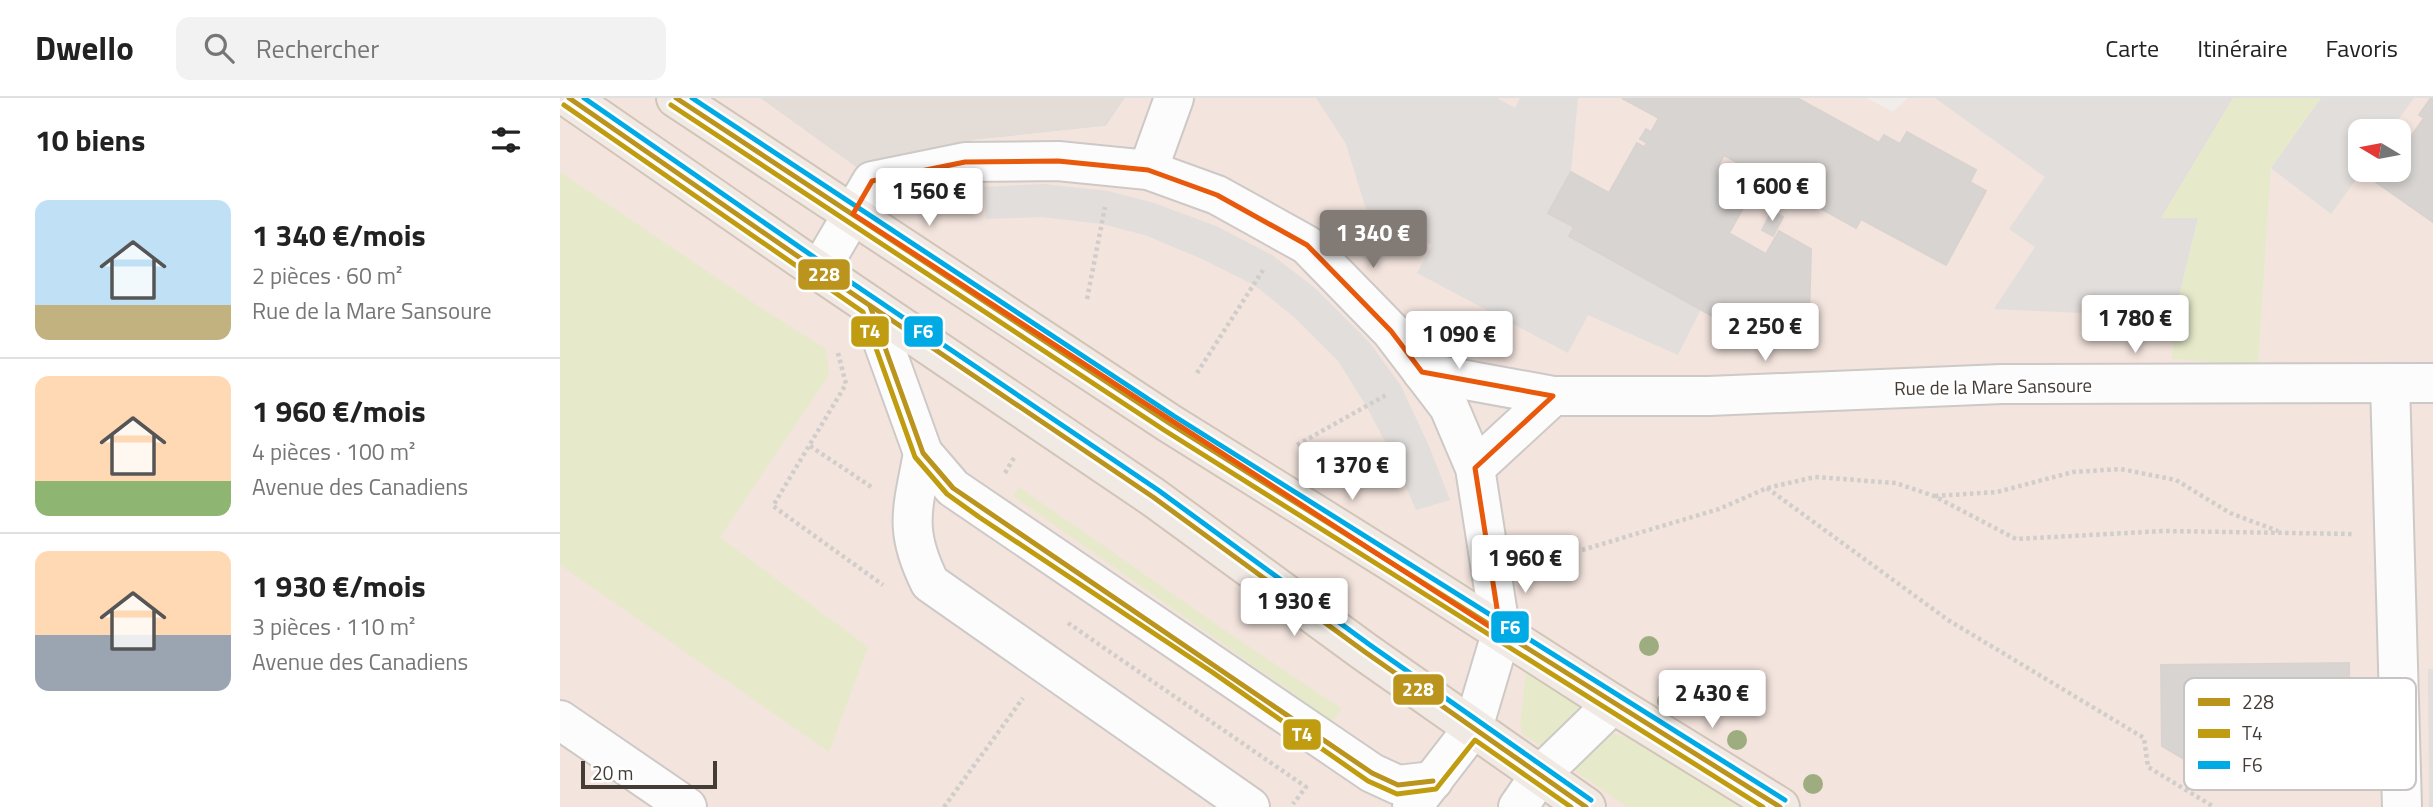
<!DOCTYPE html>
<html lang="fr">
<meta charset="utf-8">
<style>
:root{--surface:#fff;--page:#f2f2f2;--text:#222;--muted:#767676;--line:#e0e0e0;--accent:#827a75}
body{margin:0;font-family:"Titillium Web",sans-serif;background:var(--page);color:var(--text);height:100vh;display:flex;flex-direction:column;font-size:26px;white-space:nowrap}
*{box-sizing:border-box;margin:0}
p{font-size:23px;color:var(--muted)}
.icon{flex:none;width:38px;height:38px;fill:none;stroke:currentColor;stroke-width:2;stroke-linecap:round;stroke-linejoin:round}
.map{position:relative;flex:1;overflow:hidden}
.details{display:flex;flex-direction:column;background:var(--surface);width:560px}
.details>*{flex:none}
.needle{width:46px;rotate:280deg}
.controls{position:absolute;left:1788px;top:21px;display:grid;gap:14px}
.controls a{display:grid;place-items:center;width:63px;height:63px;border-radius:14px;background:var(--surface);box-shadow:0 4px 10px #0003;font-size:35px}
.scale{position:absolute;left:21px;bottom:18px;width:136px;box-sizing:border-box;padding-left:7px;border:4px solid #463c36;border-top:0;font-size:19px;line-height:24px;white-space:nowrap;color:#463c36;-webkit-text-stroke:5px #fff;paint-order:stroke}
.price{position:absolute;translate:-50% -60px;padding:0 16px;border-radius:7px;background:#fff;color:#222;font-size:23px;line-height:46px;filter:drop-shadow(0 2px 4px #0008)}
.price::after{content:'';position:absolute;left:50%;top:42px;width:21px;height:16px;margin-left:-10px;background:inherit;clip-path:polygon(0 0,100% 0,50% 100%)}
.price.selected{background:var(--accent);color:#fff}
ul{padding:0;list-style:none}
li{display:flex;align-items:center;gap:21px;height:175px;padding:0 35px}
li+li{border-top:2px solid var(--line)}
li span{display:grid;place-items:center;flex:none;width:196px;height:140px;border-radius:14px;color:#555}
li>.icon{margin-inline-start:auto}
span .icon{width:84px;height:84px;fill:#fffc;stroke-width:1}
li b{font-size:30px}
h2{display:flex;justify-content:space-between;align-items:center;height:84px;padding:0 35px;font-size:30px}
header{display:flex;align-items:center;gap:42px;box-sizing:border-box;height:98px;padding:0 35px;background:var(--surface);border-bottom:2px solid var(--line)}
header strong{font-size:33px}
nav{display:flex;gap:38px;margin-inline-start:auto;font-size:24px}
.search{width:490px;height:63px;background:var(--page);display:flex;align-items:center;gap:18px;box-sizing:border-box;padding:0 24px;border-radius:14px;color:var(--muted);font-size:26px}
main{display:flex;flex:1;min-height:0}
.map>svg:first-child{display:block}
</style>
<header>
<strong>Dwello</strong>
<div class="search"><svg class="icon" aria-label="search" viewBox="0 0 24 24"><circle cx="10" cy="10" r="6"/><path d="M15 15l6 6"/></svg>Rechercher</div>
<nav><a>Carte</a><a>Itinéraire</a><a>Favoris</a></nav>
</header>
<main>
<section class="details">
<h2>10 biens<svg class="icon" aria-label="filters" viewBox="0 0 24 24"><path d="M4 7h16M4 17h16"/><circle cx="9" cy="7" r="2"/><circle cx="15" cy="17" r="2"/></svg></h2>
<ul>
<li><span style="background:linear-gradient(#bfe0f5 75%,#c2b280 0)"><svg class="icon" aria-label="home" viewBox="0 0 24 24"><path d="M3 11l9-7 9 7M6 9v11h12V9"/></svg></span><div><b>1 340 €/mois</b><p>2 pièces · 60 m²</p><p>Rue de la Mare Sansoure</p></div></li>
<li><span style="background:linear-gradient(#ffd9b3 75%,#8fb573 0)"><svg class="icon" aria-label="home" viewBox="0 0 24 24"><path d="M3 11l9-7 9 7M6 9v11h12V9"/></svg></span><div><b>1 960 €/mois</b><p>4 pièces · 100 m²</p><p>Avenue des Canadiens</p></div></li>
<li><span style="background:linear-gradient(#ffd9b3 60%,#9aa5b1 0)"><svg class="icon" aria-label="home" viewBox="0 0 24 24"><path d="M3 11l9-7 9 7M6 9v11h12V9"/></svg></span><div><b>1 930 €/mois</b><p>3 pièces · 110 m²</p><p>Avenue des Canadiens</p></div></li>
</ul>
</section>
<div class="map">
<svg width="1873" height="709" viewBox="0 0 1873 709">
<rect width="100%" height="100%" fill="#f0edea"/>
<polygon fill="#e4ddd7" points="200,0 565,0 546,28 415,42 300,72"/>
<path fill="#f3e4dd" fill-rule="evenodd" d="M0,0H200L300,72L415,42L546,28L565,0H1306L1333,14L1348,0H1673L1601,120H1638L1614,219L1612,260L1698,268L1711,70L1761,0H1873V709H0ZM1801,33H1839V72H1801Z"/>
<g fill="#e6eaca">
<polygon points="1673,0 1761,0 1711,70 1698,268 1612,261 1614,219 1638,121 1601,120"/>
<polygon points="0,74 209,215 266,251 269,277 160,439 308,549 269,654 0,467"/>
<polygon points="459,389 669,535 782,611 772,623 453,398"/>
<polygon points="967,564 1033,595 982,649 962,635 960,627"/>
<polygon points="1049,635 1072,640 1185,709 1067,709 1008,668"/>
</g>
<g fill="#e2dedb">
<polygon points="756,0 937,0 955,10 960,0 1018,0 1011,74 988,115 1014,129 1009,138 1141,211 1118,257 1028,217 1008,255 857,175 872,147 806,111 786,46"/>
<polygon points="1375,0 1673,0 1601,120 1638,120 1614,219 1434,211 1475,149 1449,131 1485,79"/>
<polygon points="1761,0 1854,0 1830,33 1801,33 1801,72 1803,72 1771,116 1711,70"/>
<polygon points="483,86 548,93 594,105 656,128 712,157 755,190 810,245 841,288 869,348 890,402 856,412 833,359 807,309 778,263 733,218 694,187 642,161 585,137 542,126 482,119 426,121 424,89"/>
<polygon points="1868,571 1873,571 1873,709 1869,709"/>
</g>
<g fill="#d8d4d1" stroke="#d9d3d0" stroke-width="2">
<polygon points="1062,0 1237,0 1319,45 1324,37 1340,46 1347,34 1416,72 1410,84 1426,93 1386,167 1301,121 1296,130 1164,57 1158,68 1195,89 1169,135 1206,156 1219,133 1251,151 1249,222 1163,224 1009,138 1014,129 988,115 1011,74 1049,95 1077,45 1084,49 1087,45 1080,41 1086,31 1091,34 1099,20"/>
<polygon points="1871,0 1873,0 1873,124 1813,82 1820,72 1839,72 1839,45 1846,36 1850,40 1864,20 1859,17"/>
<polygon points="1212,113 1223,119 1213,138 1202,132"/>
<polygon points="1789,565 1790,666 1634,667 1602,648 1601,567"/>
</g>
<g fill="none" stroke-linecap="round" stroke-linejoin="round">
<defs>
<g id="minor">
<polyline points="588,72 614,0"/>
<polyline points="259,173 312,83 405,64 498,63 588,72 657,97 747,147 831,233 889,309 915,370 941,536 913,630 852,709"/>
<polyline points="310,208 363,355 393,390 812,675 838,687 873,683"/>
<polyline points="862,274 993,298 1149,298 1442,286 1873,285"/>
<polyline points="1830,285 1842,709"/>
<path d="M363,355C353,411 343,431 370,485L690,709"/>
<polyline points="915,370 993,298"/>
<polyline points="0,622 127,709"/>
<polyline points="958,709 980,677 1053,606"/>
</g>
<g id="major">
<polyline points="9,0 259,173 593,399 805,554 1026,709"/>
<polyline points="116,0 609,325 835,466 1053,606 1220,709"/>
</g>
</defs>
<use href="#minor" stroke="#cdc9c6" stroke-width="42"/>
<use href="#major" stroke="#d2c4b7" stroke-width="42"/>
<g stroke="#d1cdcb" stroke-width="4.5" stroke-dasharray="3.5 3.5" stroke-linecap="butt">
<polyline points="527,201 545,109"/>
<polyline points="278,255 286,286 213,408 323,487"/>
<polyline points="637,275 703,172"/>
<polyline points="737,347 826,297"/>
<polyline points="250,348 313,390"/>
<polyline points="445,375 455,358"/>
<polyline points="1207,390 1388,522 1584,640 1588,669 1654,709"/>
<polyline points="1375,398 1437,394 1513,374 1561,371 1616,382 1670,415 1718,433"/>
<polyline points="974,462 1022,452 1159,411 1207,390 1255,379 1336,385 1374,398 1456,441 1604,433 1793,436"/>
<polyline points="508,525 746,689 733,706"/>
<polyline points="384,709 463,600"/>
</g>
<use href="#minor" stroke="#fdfcfc" stroke-width="38"/>
<use href="#major" stroke="#f1eae4" stroke-width="38"/>
<defs>
<g id="bus-1">
<polyline points="9,0 259,173 593,399 805,554 1026,709"/>
<polyline points="116,0 609,325 1220,709"/>
<polyline points="310,208 363,355 393,390 812,675 838,687 873,683"/>
</g>
<g id="bus-2">
<polyline points="4,7 303,214 355,359 387,396 419,419 652,574 808,683 837,696 876,691 915,642 1011,709"/>
<polyline points="111,7 604,332 1203,709"/>
</g>
<g id="bus-3">
<polyline points="24,0 264,166 598,392 810,547 1031,702"/>
<polyline points="132,0 614,318 1225,702"/>
</g>
</defs>
<use href="#bus-1" stroke="#fff" stroke-width="10"/>
<use href="#bus-2" stroke="#fff" stroke-width="10"/>
<use href="#bus-3" stroke="#fff" stroke-width="10"/>
<use href="#bus-1" stroke="#ba941c" stroke-width="5"/>
<use href="#bus-2" stroke="#c09c10" stroke-width="5"/>
<use href="#bus-3" stroke="#00abe5" stroke-width="5"/>
</g>
<g fill="#9ead80">
<circle cx="1089" cy="548" r="10"/>
<circle cx="1107" cy="603" r="10"/>
<circle cx="1177" cy="642" r="10"/>
<circle cx="1253" cy="686" r="10"/>
</g>
<path fill="none" stroke="#e8590c" stroke-width="5" stroke-linejoin="round" d="M498,63L588,72L657,97L747,147L831,233L862,274L993,298L915,370L941,536L293,116L312,83L405,64Z"/>
<g text-anchor="middle" dominant-baseline="central" stroke-width="5" stroke-linejoin="round" paint-order="stroke">
<g font-size="19" fill="#463c36" stroke="#fff">
<text transform="translate(1433 288) rotate(-1)">Rue de la Mare Sansoure</text>
</g>
</g>
<rect x="1624" y="580" width="232" height="112" rx="10" fill="#fff" stroke="#c8c4c3" stroke-width="2"/>
<rect x="1638" y="600" width="32" height="8" fill="#ba941c"/>
<rect x="1638" y="631" width="32" height="9" fill="#c09c10"/>
<rect x="1638" y="663" width="32" height="8" fill="#00abe5"/>
<g font-size="19" fill="#463c36">
<text x="1682" y="611">228</text>
<text x="1682" y="642">T4</text>
<text x="1682" y="674">F6</text>
</g>
<g stroke="#fff" stroke-width="2.5">
<rect x="237" y="160" width="54" height="33" rx="7" fill="#ba941c"/>
<rect x="343" y="217" width="41" height="33" rx="7" fill="#00abe5"/>
<rect x="290" y="217" width="40" height="33" rx="7" fill="#c09c10"/>
<rect x="930" y="512" width="40" height="34" rx="7" fill="#00abe5"/>
<rect x="832" y="575" width="53" height="33" rx="7" fill="#ba941c"/>
<rect x="722" y="620" width="40" height="33" rx="7" fill="#c09c10"/>
</g>
<g font-size="19" text-anchor="middle" font-weight="bold" fill="#fff">
<text x="264" y="183">228</text>
<text x="363" y="240">F6</text>
<text x="310" y="240">T4</text>
<text x="950" y="536">F6</text>
<text x="858" y="598">228</text>
<text x="742" y="643">T4</text>
</g>
</svg>
<div class="controls">
<a><svg class="needle" viewBox="-14 -14 28 28"><path d="M0-13l5 13h-10z" fill="#e53935"/><path d="M0 13l5-13h-10z" fill="#767676"/></svg></a>
</div>
<div class="scale">20 m</div>
<b class="price" style="left:1212px;top:125px">1 600 €</b>
<b class="price" style="left:369px;top:130px">1 560 €</b>
<b class="price selected" style="left:813px;top:172px">1 340 €</b>
<b class="price" style="left:1575px;top:257px">1 780 €</b>
<b class="price" style="left:1205px;top:265px">2 250 €</b>
<b class="price" style="left:899px;top:273px">1 090 €</b>
<b class="price" style="left:792px;top:404px">1 370 €</b>
<b class="price" style="left:965px;top:497px">1 960 €</b>
<b class="price" style="left:734px;top:540px">1 930 €</b>
<b class="price" style="left:1152px;top:632px">2 430 €</b>
</div>
</main>
